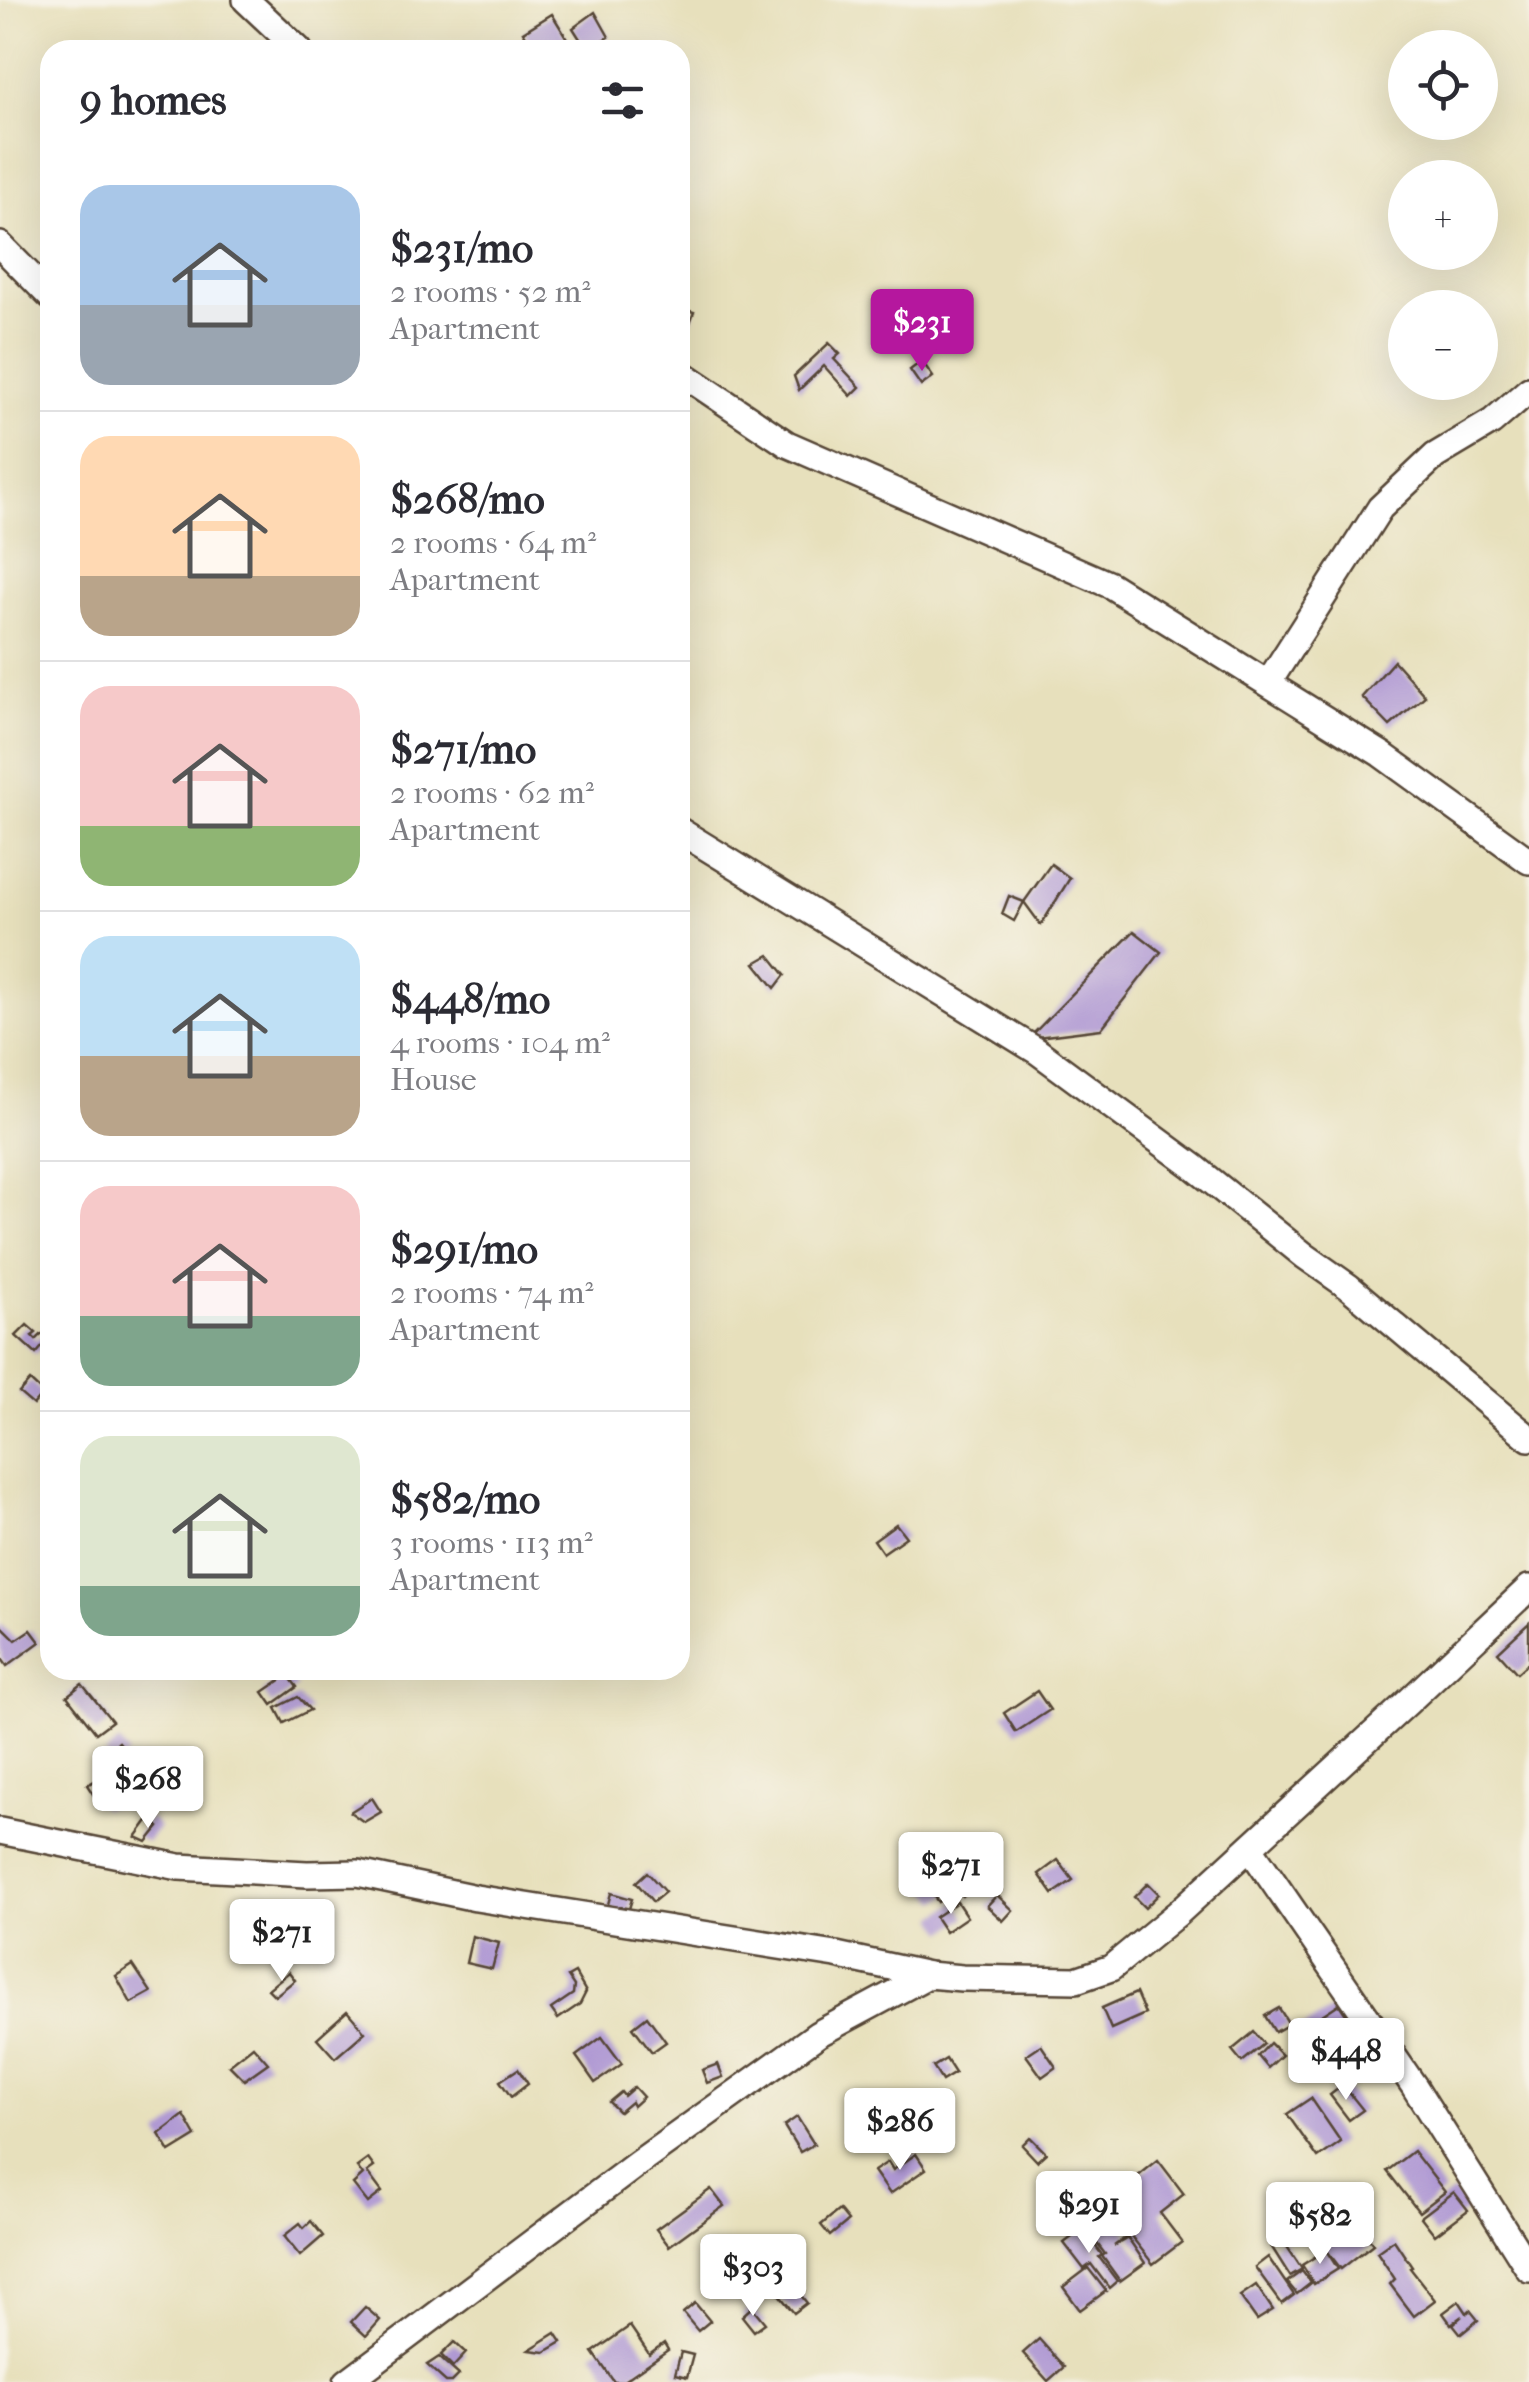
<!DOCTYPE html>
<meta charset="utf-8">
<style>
:root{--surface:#fff;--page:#f2f2f3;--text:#2b2b33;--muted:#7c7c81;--line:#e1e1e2;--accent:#b5179e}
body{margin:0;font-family:"IM FELL French Canon",serif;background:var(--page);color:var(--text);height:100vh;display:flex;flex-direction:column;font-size:38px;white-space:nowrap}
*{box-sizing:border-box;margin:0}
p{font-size:32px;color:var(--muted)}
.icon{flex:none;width:55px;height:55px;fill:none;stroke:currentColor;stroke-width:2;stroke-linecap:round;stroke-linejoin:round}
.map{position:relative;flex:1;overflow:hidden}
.drawer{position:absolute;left:40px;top:40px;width:650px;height:1640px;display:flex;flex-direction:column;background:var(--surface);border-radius:30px;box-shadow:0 10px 40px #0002}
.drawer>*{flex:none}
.fabs{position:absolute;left:1388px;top:30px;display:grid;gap:20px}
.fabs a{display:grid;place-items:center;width:110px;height:110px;border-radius:50%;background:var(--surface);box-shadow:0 10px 40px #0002;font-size:50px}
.price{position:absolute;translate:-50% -85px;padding:0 22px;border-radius:10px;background:#fff;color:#222;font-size:32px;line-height:65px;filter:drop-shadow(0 2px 5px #0008)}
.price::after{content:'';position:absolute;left:50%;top:60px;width:30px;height:22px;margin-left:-15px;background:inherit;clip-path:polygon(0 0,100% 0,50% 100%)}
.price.on{background:var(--accent);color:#fff}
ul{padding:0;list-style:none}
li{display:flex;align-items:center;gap:30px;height:250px;padding:0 40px}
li+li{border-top:2px solid var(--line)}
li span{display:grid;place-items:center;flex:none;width:280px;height:200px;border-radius:30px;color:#555}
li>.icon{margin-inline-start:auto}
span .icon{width:120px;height:120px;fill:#fffc;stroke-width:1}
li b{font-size:42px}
h2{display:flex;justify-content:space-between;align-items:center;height:120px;padding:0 40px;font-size:42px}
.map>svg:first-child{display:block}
</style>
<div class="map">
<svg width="1529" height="2382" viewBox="0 0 1529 2382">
<rect width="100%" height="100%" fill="#f7f3e8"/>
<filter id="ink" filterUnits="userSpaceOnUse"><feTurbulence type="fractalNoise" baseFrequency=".01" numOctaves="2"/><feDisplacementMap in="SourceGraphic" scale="20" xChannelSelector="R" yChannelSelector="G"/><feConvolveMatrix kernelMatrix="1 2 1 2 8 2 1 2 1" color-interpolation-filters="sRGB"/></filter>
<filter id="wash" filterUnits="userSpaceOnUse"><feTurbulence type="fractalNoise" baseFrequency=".0048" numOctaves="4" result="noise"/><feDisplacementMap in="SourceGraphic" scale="40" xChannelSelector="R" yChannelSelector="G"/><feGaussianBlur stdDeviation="2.25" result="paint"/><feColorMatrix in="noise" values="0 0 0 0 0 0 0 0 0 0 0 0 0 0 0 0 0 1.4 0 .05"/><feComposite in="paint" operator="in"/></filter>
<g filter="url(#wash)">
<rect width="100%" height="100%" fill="#e7e0bc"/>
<g id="blocks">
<g fill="#af98d3">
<polygon points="595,12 609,37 587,50 573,28"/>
<polygon points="552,14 574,50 535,50 523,32"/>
<polygon points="680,308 694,312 684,339 680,340"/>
<polygon points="829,343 840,354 834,359 860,387 851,396 824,366 799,390 794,376"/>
<polygon points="922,361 933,377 921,386 910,370"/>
<polygon points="1394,661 1425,696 1390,726 1362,697"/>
<polygon points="1051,864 1070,878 1041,925 1024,902"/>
<polygon points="1009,896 1024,902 1014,921 1002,914"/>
<polygon points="1134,931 1161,952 1101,1029 1029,1038"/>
<polygon points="769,955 785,975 775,988 755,963"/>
<polygon points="27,1325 36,1333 32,1336 36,1340 42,1334 48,1340 36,1354 16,1336"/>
<polygon points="30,1381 43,1393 33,1405 19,1393"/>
<polygon points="896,1524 906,1537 883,1553 874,1540"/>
<polygon points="1529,1623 1529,1662 1517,1673 1498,1652"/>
<polygon points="0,1624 16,1640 31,1630 40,1642 7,1666 0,1656 2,1653 0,1651"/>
<polygon points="288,1675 297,1687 272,1705 263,1692"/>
<polygon points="82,1684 112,1721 96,1733 67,1696"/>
<polygon points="1037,1691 1050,1710 1016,1732 1004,1713"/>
<polygon points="298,1697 310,1710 284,1723 276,1708"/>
<polygon points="119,1742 129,1754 114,1766 105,1754"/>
<polygon points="133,1771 145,1791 123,1802 111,1782"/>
<polygon points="104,1776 119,1800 103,1809 87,1785"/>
<polygon points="372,1798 381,1812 364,1822 350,1812"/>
<polygon points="150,1818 159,1827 147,1842 136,1837"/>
<polygon points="1058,1860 1073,1880 1053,1894 1039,1874"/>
<polygon points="968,1867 980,1878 962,1896 956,1889 938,1902 922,1881 940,1868 952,1883"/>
<polygon points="647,1872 665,1892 653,1902 636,1882"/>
<polygon points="1148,1883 1159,1894 1145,1908 1134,1897"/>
<polygon points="611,1893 632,1899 627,1915 607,1908"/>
<polygon points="997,1895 1013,1910 1003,1921 987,1906"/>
<polygon points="957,1902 967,1917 945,1932 935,1917"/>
<polygon points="472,1936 499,1943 492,1969 466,1963"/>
<polygon points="133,1965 151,1992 131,2003 116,1976"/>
<polygon points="289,1972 295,1980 275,1996 268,1989"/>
<polygon points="575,1973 586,1992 580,2004 558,2019 551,2009 573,1994 574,1986 568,1977"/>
<polygon points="1136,1993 1145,2014 1111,2029 1102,2008"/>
<polygon points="1339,2004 1355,2028 1305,2060 1290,2036"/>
<polygon points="1279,2008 1289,2024 1275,2032 1265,2016"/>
<polygon points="347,2011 365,2032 335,2058 317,2038"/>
<polygon points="647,2016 666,2042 652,2052 633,2027"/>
<polygon points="1254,2032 1264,2044 1242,2062 1232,2050"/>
<polygon points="602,2037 622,2064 595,2083 576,2056"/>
<polygon points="1270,2043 1282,2055 1268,2068 1258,2056"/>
<polygon points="1041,2045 1056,2067 1042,2077 1026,2055"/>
<polygon points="253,2046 268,2063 244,2080 229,2065"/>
<polygon points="946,2059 955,2073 942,2081 933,2067"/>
<polygon points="718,2064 723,2077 707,2083 702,2070"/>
<polygon points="518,2069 528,2084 511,2097 500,2081"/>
<polygon points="1343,2085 1363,2110 1349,2120 1330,2095"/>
<polygon points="634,2087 643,2097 633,2106 631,2102 619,2112 609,2102 621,2092 624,2096"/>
<polygon points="1311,2098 1341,2142 1318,2158 1287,2114"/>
<polygon points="184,2115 196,2136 170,2152 159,2134"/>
<polygon points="797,2117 814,2144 800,2152 784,2126"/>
<polygon points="1030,2137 1046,2153 1037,2161 1022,2145"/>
<polygon points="1413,2151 1445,2192 1419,2212 1387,2171"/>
<polygon points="916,2154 926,2169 890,2194 874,2171 888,2162 893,2170"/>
<polygon points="368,2159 374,2167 367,2172 382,2192 368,2203 353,2184 363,2175 357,2167"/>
<polygon points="1158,2160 1184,2194 1160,2213 1182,2242 1153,2264 1131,2236 1137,2231 1111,2198"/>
<polygon points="711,2189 724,2206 669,2246 656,2229"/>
<polygon points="1454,2192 1468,2210 1435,2235 1421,2217"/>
<polygon points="1109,2207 1129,2235 1114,2246 1128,2238 1145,2263 1120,2281 1102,2256 1105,2254 1083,2225"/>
<polygon points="839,2210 848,2221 830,2236 821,2225"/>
<polygon points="1354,2220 1373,2244 1341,2269 1322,2244"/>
<polygon points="311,2221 323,2236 300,2256 284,2236 300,2223 304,2228"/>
<polygon points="1083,2229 1102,2255 1099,2257 1117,2281 1109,2288 1091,2264 1084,2269 1064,2243"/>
<polygon points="1282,2239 1302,2269 1290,2276 1271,2246"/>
<polygon points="1394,2240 1412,2267 1410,2268 1435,2300 1414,2316 1390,2284 1395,2279 1377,2252"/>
<polygon points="1326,2250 1338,2269 1314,2284 1302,2265"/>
<polygon points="1268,2257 1294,2295 1282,2304 1255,2267"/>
<polygon points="1088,2268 1106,2291 1080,2310 1063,2287"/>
<polygon points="1302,2271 1311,2283 1297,2294 1287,2282"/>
<polygon points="790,2282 807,2303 794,2313 777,2292"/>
<polygon points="1256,2285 1273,2310 1257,2320 1240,2296"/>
<polygon points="1459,2301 1467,2313 1470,2310 1478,2320 1461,2334 1453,2324 1462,2316 1451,2324 1443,2313"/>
<polygon points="695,2303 710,2321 698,2331 683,2313"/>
<polygon points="365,2307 380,2320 366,2336 351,2322"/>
<polygon points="752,2307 765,2323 754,2331 742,2316"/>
<polygon points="630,2326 649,2354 664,2343 668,2350 622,2382 614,2382 593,2352"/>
<polygon points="556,2333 562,2342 545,2352 529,2350"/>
<polygon points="1039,2339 1064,2367 1048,2381 1023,2353"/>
<polygon points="454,2342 466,2353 453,2367 441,2355"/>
<polygon points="681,2352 693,2355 687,2377 675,2374"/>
<polygon points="439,2357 459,2375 452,2382 446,2382 427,2365"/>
</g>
</g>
</g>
<g filter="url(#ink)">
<use href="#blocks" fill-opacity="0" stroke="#554536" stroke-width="2.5"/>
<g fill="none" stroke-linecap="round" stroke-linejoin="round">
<defs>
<g id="minor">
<polyline points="246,0 299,50"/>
<polyline points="0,245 50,296"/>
<polyline points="680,372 787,444 1110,585 1381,754 1529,861"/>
<polyline points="1268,683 1380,508 1435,456 1492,422 1529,390"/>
<polyline points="680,831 1037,1051 1193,1166 1305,1256 1349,1287 1529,1438"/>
<polyline points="0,1831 179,1867 307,1874 358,1873 476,1898 836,1955 928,1975 962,1978 1076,1980 1111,1968 1178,1913 1408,1702 1529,1588"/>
<polyline points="1250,1848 1414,2086 1529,2269"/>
<polyline points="347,2382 637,2164 818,2034 928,1975"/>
</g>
</defs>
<use href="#minor" stroke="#554536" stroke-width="30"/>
<use href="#minor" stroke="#fff" stroke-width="25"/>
</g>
</g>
</svg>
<div class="fabs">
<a><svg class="icon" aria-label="locate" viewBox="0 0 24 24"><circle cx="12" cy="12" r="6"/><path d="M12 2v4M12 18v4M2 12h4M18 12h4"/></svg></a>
<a>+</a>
<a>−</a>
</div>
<b class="price on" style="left:922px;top:374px">$231</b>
<b class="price" style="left:148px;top:1831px">$268</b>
<b class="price" style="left:951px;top:1917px">$271</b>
<b class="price" style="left:282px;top:1984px">$271</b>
<b class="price" style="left:1346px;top:2103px">$448</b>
<b class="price" style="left:900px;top:2173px">$286</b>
<b class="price" style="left:1089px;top:2256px">$291</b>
<b class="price" style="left:1320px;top:2267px">$582</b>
<b class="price" style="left:753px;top:2319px">$303</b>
<section class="drawer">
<h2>9 homes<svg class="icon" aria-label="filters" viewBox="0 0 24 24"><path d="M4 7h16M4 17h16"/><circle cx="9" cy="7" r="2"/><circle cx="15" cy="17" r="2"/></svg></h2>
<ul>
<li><span style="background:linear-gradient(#a9c7e8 60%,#9aa5b1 0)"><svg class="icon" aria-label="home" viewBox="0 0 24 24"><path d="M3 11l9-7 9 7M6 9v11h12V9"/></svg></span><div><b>$231/mo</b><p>2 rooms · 52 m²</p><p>Apartment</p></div></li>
<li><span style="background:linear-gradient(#ffd9b3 70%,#b9a48a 0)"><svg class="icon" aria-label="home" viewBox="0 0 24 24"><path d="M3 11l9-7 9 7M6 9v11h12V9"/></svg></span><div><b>$268/mo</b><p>2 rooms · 64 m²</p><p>Apartment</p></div></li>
<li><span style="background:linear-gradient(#f6c9c9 70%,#8fb573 0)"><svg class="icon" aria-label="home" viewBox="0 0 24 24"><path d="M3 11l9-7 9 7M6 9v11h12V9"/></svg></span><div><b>$271/mo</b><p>2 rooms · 62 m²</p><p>Apartment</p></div></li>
<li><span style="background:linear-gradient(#bfe0f5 60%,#b9a48a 0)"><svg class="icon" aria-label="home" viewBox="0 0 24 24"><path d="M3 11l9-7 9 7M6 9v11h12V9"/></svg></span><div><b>$448/mo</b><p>4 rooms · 104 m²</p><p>House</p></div></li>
<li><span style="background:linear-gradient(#f6c9c9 65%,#7fa58c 0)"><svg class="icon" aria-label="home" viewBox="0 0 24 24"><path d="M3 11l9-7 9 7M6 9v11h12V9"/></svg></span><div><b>$291/mo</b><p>2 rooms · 74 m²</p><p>Apartment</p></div></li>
<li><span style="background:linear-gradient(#dfe7d0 75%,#7fa58c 0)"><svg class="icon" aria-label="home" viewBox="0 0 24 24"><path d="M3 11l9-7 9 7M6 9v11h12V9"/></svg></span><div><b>$582/mo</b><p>3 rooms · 113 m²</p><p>Apartment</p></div></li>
</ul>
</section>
</div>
